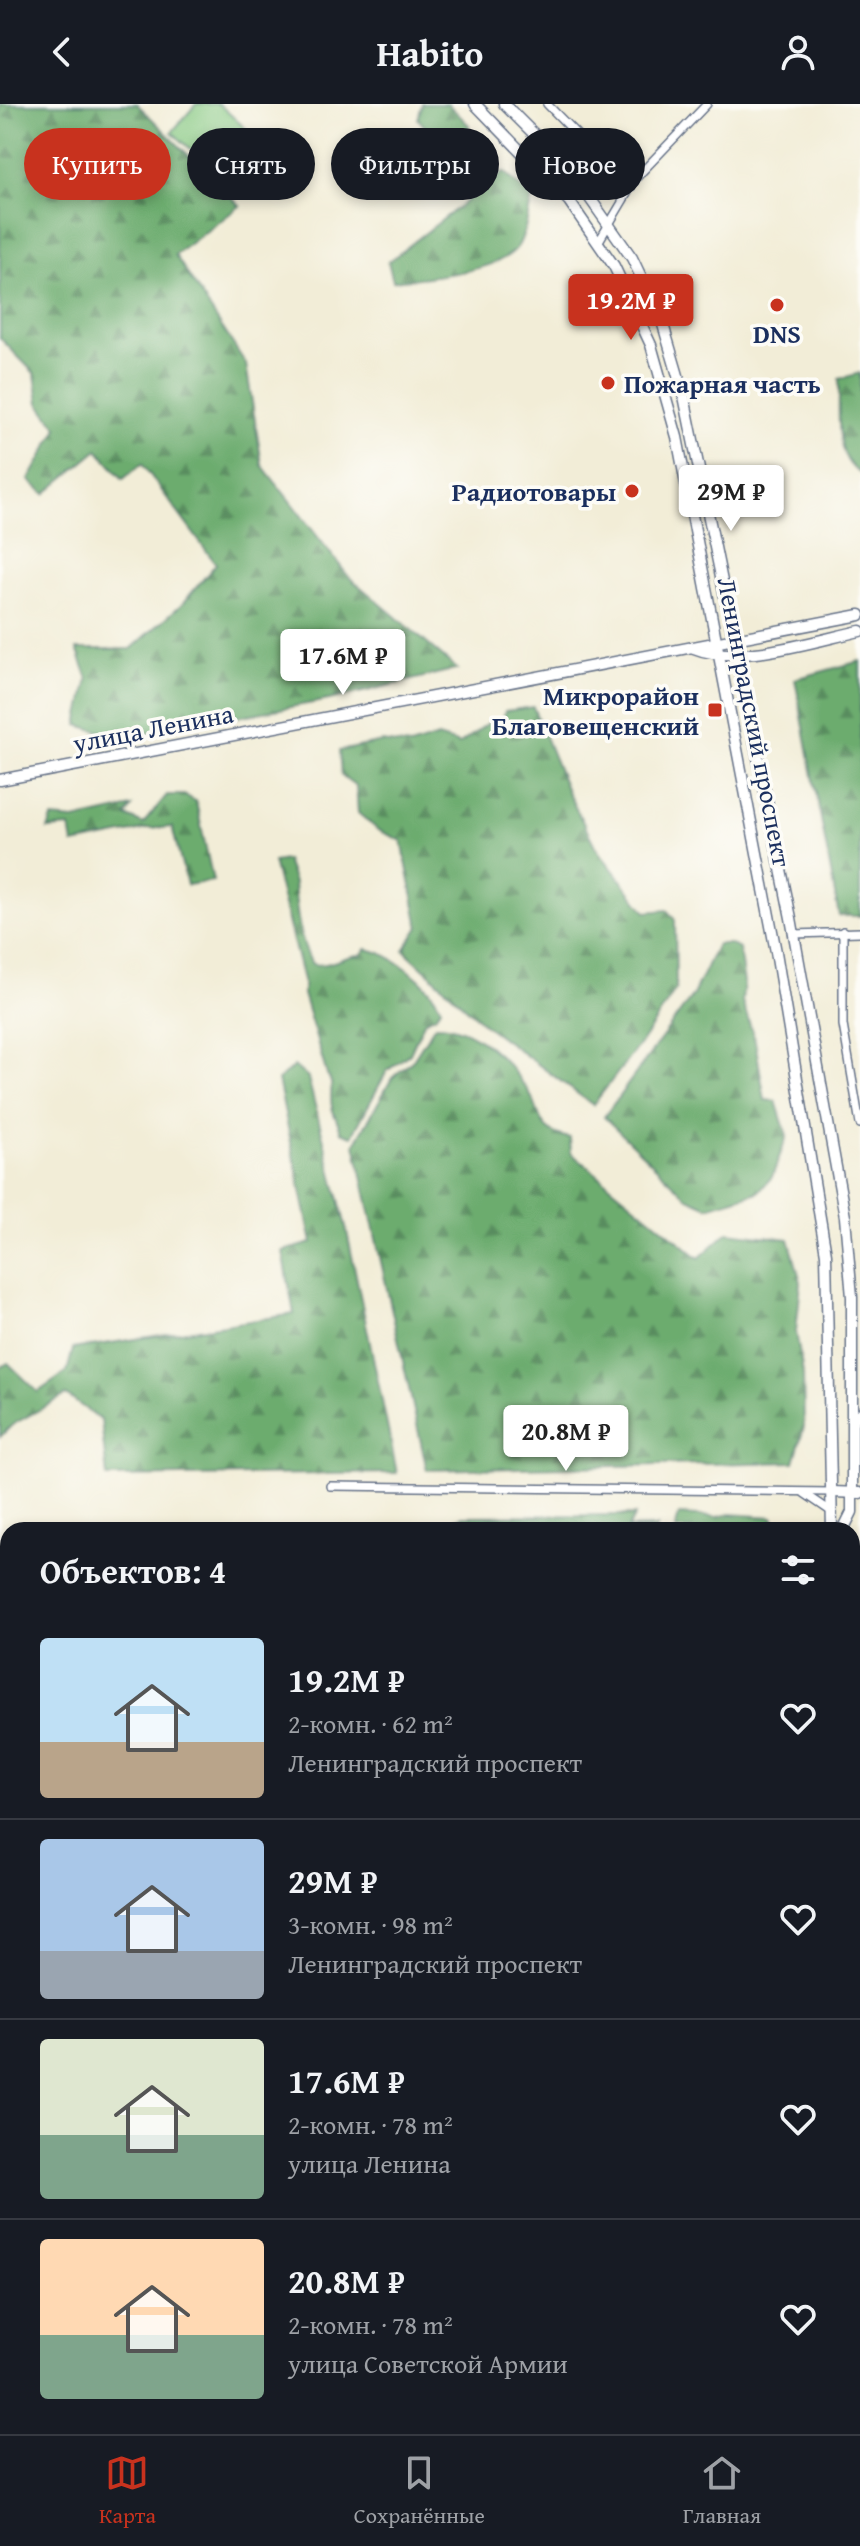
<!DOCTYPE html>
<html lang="ru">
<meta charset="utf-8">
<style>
:root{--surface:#171b24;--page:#242831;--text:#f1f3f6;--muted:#9ea1a6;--line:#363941;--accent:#c8321e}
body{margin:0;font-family:"Gentium Book Plus",serif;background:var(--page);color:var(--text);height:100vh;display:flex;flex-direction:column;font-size:30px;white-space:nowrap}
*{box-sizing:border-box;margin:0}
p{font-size:26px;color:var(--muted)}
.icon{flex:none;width:44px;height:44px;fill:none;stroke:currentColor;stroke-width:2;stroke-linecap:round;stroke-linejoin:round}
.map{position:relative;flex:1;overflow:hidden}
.details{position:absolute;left:0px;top:1418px;width:860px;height:912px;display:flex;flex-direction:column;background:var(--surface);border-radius:24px 24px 0 0;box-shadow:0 4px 12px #0003}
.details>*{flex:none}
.guide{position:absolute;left:24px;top:24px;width:812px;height:72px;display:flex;gap:16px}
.price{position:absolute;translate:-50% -68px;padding:0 18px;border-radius:8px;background:#fff;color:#222;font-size:26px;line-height:52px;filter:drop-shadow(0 2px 4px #0008)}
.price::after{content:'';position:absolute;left:50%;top:48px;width:24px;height:18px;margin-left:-12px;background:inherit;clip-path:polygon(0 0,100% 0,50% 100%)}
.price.current{background:var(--accent);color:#fff}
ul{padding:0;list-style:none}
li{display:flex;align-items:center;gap:24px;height:200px;padding:0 40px}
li+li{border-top:2px solid var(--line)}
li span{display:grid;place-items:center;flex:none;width:224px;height:160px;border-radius:8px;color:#555}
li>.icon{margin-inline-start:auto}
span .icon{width:96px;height:96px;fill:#fffc;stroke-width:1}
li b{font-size:34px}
h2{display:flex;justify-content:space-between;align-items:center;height:96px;padding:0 40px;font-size:34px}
.tag{padding:0 28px;border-radius:36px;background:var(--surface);box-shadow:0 4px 12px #0003;font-size:28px;line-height:72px}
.tag.current{background:var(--accent);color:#fff}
header{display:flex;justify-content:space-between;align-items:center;height:104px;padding:0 40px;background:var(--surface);font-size:36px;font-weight:700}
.dock{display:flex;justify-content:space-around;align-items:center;height:112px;border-top:2px solid var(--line);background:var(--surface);font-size:22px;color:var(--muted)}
.dock a{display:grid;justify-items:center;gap:4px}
.dock .current{color:var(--accent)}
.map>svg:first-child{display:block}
</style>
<header><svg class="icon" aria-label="back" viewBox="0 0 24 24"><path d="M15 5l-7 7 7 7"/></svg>Habito<svg class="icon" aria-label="person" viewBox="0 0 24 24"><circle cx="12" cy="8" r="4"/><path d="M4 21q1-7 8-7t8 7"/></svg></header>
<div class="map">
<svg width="860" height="2330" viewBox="0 0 860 2330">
<defs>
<pattern id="forest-firs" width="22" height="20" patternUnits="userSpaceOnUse" patternTransform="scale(2)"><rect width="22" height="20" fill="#6cac6e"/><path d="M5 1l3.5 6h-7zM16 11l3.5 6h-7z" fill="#588c5e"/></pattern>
</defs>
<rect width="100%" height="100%" fill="#fdfcf7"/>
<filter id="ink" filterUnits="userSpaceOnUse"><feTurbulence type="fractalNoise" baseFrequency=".0125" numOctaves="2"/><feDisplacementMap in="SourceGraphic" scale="16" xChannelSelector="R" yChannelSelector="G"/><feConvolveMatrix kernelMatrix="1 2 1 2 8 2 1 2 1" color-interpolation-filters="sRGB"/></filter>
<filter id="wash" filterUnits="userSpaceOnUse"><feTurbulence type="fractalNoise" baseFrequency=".006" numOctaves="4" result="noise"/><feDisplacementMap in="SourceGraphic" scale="32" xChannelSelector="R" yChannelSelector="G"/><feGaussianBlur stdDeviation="1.8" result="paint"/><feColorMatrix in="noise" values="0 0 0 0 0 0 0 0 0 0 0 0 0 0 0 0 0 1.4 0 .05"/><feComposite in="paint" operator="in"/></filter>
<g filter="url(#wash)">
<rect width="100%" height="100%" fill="#f2edd7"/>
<g fill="#85c780" stroke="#507b6f" stroke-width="2">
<polygon points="196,0 219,0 256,34 221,73 172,28"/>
<polygon points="852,1712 860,1712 860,1789 852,1771"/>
<polygon points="860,1823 860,2076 852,2076 852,1824"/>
<polygon points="852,2085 860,2085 860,2330 839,2330 839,2322 852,2322"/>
</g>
<g fill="url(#forest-firs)" stroke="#446e66" stroke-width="2">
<polygon points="0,0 137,0 240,102 175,151 246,260 262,361 349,473 457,565 329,596 122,634 78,621 88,575 77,545 131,545 184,498 216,460 142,360 123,375 98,346 45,390 29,376 58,324 39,299 35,270 0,234"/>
<polygon points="422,0 448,0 469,21 466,49 457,58 418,15"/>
<path d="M504,68L532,94C528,108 526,130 518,142C500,169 424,173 393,177L388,158Z"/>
<path d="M860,269V369C832,354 840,303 839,275Z"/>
<polygon points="860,557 860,812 839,812 795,575"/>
<polygon points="533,603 567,687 596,744 646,808 667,806 675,816 676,885 645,933 593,1001 485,921 404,846 419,823 402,737 378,726 358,709 356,682 341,671 339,647 382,638 410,642 438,633 460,640 491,617 503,616 505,607"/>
<polygon points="167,691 184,691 196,698 213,777 187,781 172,723 148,725 73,740 70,723 48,725 52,714 74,716 132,703 126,712 143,720"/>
<path d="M286,756C288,764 293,773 294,780C296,803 299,837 312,860C328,864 344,851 361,851L366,845C392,849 430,879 441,904L435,912L425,916L410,949L387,967L352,1032L341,1028C339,1018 334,1013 332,1003C329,991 335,980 327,971L303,890V876L273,758Z"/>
<polygon points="717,840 730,840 739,845 744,879 742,897 755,937 765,996 776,997 787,1032 772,1073 758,1088 708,1103 688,1094 604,1013 693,891"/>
<path d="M435,921C473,920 508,956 528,987C544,1011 534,1027 570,1034L571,1049L699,1154L728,1128L789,1135L801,1178L796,1228L803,1269L804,1323L794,1358L427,1366L355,1040L392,974L412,957Z"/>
<polygon points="294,962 308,974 346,1123 397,1369 107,1373 101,1316 66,1291 12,1321 0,1333 0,1264 8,1259 38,1288 67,1268 73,1245 294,1210 283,1147 312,1139 278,976"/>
<polygon points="730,1410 773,1413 776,1419 797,1417 797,1426 675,1426 679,1411 717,1413"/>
<polygon points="635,1411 628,1424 657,1423 655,1426 431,1426 462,1412"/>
<polygon points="8,1822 8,2121 0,2130 0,1823"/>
</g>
</g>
<g filter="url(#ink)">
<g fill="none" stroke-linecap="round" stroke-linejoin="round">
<defs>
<g id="street">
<polyline points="547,0 629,84"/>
<polyline points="584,84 629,84"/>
<polyline points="599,137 637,73 707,0"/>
<polyline points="843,827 843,921 860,1020"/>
<polyline points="794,830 860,828"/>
<polyline points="853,1320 860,1308"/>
<polyline points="330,1382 832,1388"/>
<polyline points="804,1389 832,1408"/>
<polyline points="244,2322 244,2330"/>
<polyline points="104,2330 105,2322"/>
<polyline points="355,2330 359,2322"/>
</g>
<g id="secondary">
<polyline points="475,0 569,97 614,162 651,241 677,333 776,848 826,1150 832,1426"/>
<polyline points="504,0 570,66 632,154 662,217 684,292 791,814 845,1113 852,1193 852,1408 843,1426"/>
<path d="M694,544C738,562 814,537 860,527"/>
<polyline points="0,676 860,511"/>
<polyline points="832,1388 860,1389"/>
<polyline points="852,1800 860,1801"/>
<polyline points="852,1821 860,1822"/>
<polyline points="0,2236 8,2233"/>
<polyline points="828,2330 828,2322"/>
</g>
</defs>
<use href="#street" stroke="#667288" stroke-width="10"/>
<use href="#secondary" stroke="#667288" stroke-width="13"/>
<use href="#street" stroke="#fff" stroke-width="7"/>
<use href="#secondary" stroke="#fff" stroke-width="10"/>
</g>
</g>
<g fill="#c8321e" stroke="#fdfcf7" stroke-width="3">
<circle cx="777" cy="201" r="8"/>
<circle cx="608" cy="279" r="8"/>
<circle cx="632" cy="387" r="8"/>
<rect x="707" y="598" width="16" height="16" rx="4"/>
</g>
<g text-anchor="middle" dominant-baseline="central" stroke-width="7" stroke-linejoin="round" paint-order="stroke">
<g font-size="26" font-weight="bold" fill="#1b2f5e" stroke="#fdfcf7" text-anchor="end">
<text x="777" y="229" text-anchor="middle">DNS</text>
<text x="624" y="279" text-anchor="start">Пожарная часть</text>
<text x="616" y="387">Радиотовары</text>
<text x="699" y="591">Микрорайон<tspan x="699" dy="30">Благовещенский</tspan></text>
</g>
<g font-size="26" fill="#1b2f5e" stroke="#fdfcf7">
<text transform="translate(755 618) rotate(79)">Ленинградский проспект</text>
<text transform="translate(153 624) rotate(-11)">улица Ленина</text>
</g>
</g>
</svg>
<b class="price current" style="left:631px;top:238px">19.2M ₽</b>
<b class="price" style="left:731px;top:429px">29M ₽</b>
<b class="price" style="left:343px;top:593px">17.6M ₽</b>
<b class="price" style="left:566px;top:1369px">20.8M ₽</b>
<div class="guide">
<a class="tag current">Купить</a>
<a class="tag">Снять</a>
<a class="tag">Фильтры</a>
<a class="tag">Новое</a>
</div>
<section class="details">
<h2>Объектов: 4<svg class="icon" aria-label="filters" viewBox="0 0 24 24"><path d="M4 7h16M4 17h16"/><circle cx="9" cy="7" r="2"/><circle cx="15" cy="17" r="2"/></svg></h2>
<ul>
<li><span style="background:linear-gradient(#bfe0f5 65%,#b9a48a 0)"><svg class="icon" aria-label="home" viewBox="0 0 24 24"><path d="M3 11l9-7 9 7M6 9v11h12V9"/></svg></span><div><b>19.2M ₽</b><p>2-комн. · 62 m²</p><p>Ленинградский проспект</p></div><svg class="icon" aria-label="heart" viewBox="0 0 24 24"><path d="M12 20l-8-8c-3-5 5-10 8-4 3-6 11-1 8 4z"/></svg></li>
<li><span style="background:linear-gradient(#a9c7e8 70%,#9aa5b1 0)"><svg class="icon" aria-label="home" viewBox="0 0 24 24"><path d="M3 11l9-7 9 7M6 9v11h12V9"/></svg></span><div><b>29M ₽</b><p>3-комн. · 98 m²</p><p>Ленинградский проспект</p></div><svg class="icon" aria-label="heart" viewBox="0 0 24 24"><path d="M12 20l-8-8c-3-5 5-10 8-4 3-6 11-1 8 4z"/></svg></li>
<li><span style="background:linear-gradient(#dfe7d0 60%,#7fa58c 0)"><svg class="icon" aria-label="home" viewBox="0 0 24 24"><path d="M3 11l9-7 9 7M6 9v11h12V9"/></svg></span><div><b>17.6M ₽</b><p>2-комн. · 78 m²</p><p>улица Ленина</p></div><svg class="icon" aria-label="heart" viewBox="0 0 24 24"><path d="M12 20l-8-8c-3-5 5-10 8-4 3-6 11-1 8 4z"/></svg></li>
<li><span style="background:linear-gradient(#ffd9b3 60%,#7fa58c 0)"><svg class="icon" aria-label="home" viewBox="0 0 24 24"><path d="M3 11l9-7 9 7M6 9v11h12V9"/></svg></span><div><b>20.8M ₽</b><p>2-комн. · 78 m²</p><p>улица Советской Армии</p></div><svg class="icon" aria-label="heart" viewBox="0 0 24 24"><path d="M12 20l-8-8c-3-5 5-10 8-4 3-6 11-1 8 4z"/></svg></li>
</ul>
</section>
</div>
<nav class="dock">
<a class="current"><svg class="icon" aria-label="map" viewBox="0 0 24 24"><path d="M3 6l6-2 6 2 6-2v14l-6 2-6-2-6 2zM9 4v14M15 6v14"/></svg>Карта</a>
<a><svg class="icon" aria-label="saved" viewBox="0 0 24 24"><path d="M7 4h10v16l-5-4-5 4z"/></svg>Сохранённые</a>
<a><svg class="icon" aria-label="home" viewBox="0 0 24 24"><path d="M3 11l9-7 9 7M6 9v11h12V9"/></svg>Главная</a>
</nav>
